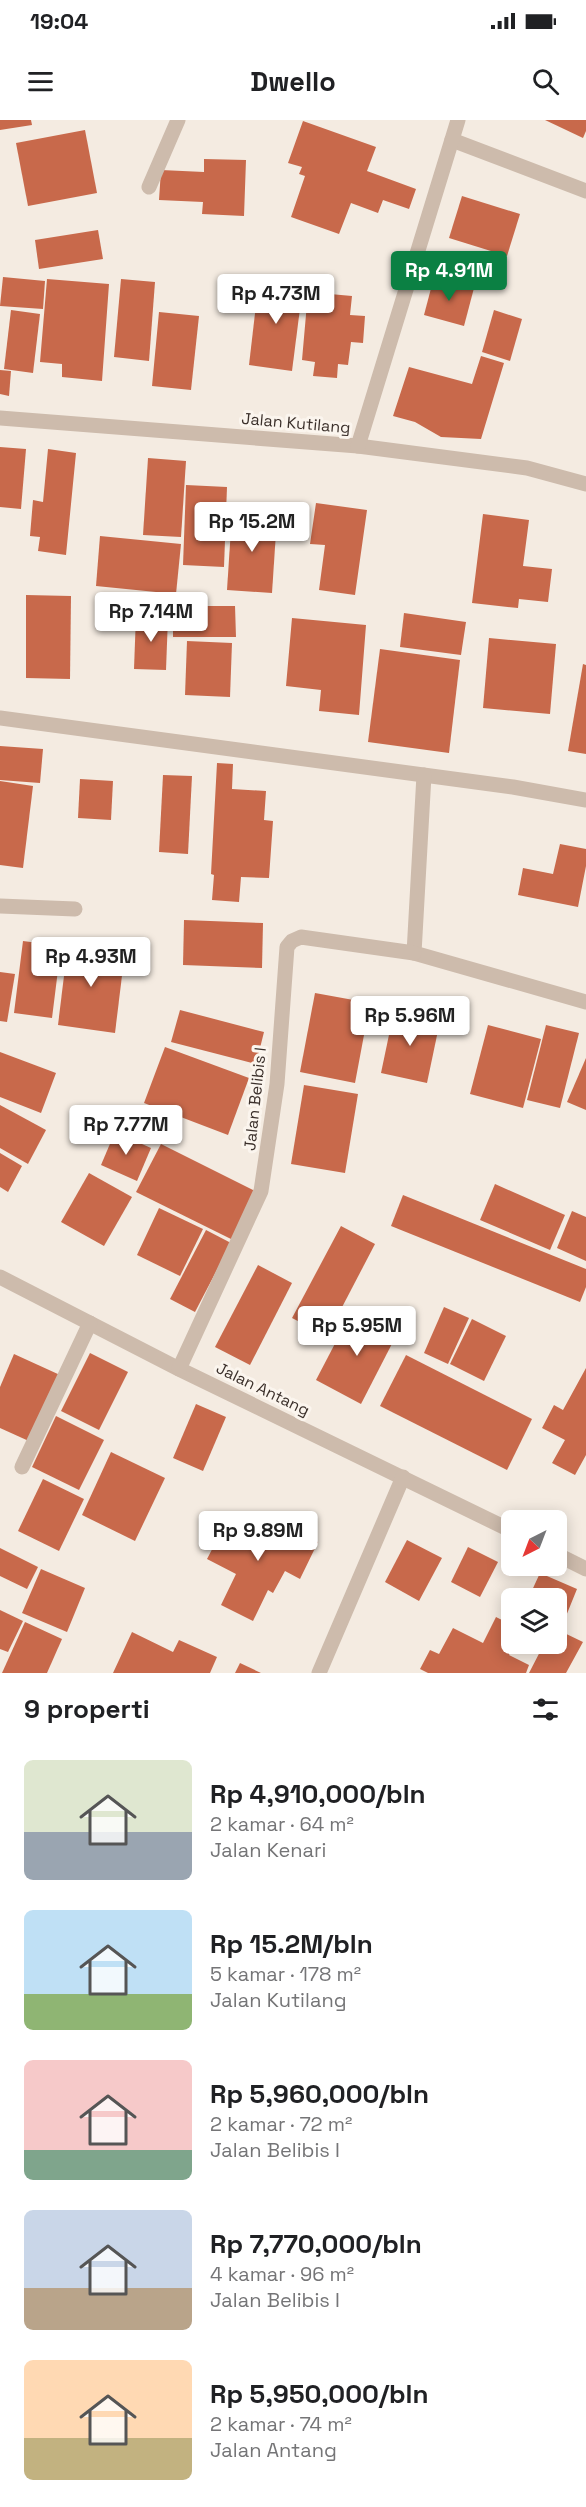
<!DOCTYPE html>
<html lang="id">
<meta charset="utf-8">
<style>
:root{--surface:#fff;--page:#f6f6f6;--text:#202124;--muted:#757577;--accent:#0b8043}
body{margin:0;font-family:"Space Grotesk",sans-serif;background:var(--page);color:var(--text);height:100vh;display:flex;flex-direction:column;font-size:22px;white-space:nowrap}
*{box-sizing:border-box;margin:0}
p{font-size:20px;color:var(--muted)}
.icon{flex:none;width:33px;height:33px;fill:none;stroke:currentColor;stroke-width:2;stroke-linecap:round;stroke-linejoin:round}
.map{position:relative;height:1553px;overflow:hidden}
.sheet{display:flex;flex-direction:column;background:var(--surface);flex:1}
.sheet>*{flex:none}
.needle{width:39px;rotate:222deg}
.controls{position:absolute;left:501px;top:1390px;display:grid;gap:12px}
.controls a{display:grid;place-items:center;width:66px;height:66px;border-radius:9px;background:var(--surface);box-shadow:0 3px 15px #0003;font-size:30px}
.price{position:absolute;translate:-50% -51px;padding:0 14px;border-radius:6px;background:#fff;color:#222;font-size:20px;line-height:39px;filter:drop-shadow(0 2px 3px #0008)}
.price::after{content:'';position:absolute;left:50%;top:36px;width:18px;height:14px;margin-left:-9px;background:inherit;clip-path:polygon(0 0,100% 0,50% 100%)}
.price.current{background:var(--accent);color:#fff}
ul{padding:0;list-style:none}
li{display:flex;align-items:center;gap:18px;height:150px;padding:0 24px}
li span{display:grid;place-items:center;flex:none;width:168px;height:120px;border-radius:9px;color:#555}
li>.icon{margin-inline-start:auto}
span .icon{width:72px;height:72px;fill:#fffc;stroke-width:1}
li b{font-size:26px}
h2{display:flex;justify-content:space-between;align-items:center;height:72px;padding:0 24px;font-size:26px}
.status{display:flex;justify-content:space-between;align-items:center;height:42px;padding:0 30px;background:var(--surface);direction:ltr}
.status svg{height:16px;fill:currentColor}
header{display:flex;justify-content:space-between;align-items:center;height:78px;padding:0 24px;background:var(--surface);font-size:27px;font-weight:800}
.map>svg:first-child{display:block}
</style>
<div class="status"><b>19:04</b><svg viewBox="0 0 49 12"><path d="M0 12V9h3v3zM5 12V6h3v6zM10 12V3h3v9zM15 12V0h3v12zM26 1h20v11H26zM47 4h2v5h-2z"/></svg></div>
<header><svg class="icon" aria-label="menu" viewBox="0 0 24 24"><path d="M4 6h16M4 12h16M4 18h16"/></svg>Dwello<svg class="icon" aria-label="search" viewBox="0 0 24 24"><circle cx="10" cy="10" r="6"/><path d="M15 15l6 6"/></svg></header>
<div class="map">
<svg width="586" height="1553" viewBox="0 0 586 1553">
<rect width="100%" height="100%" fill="#f4ebe1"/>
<g fill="#c8694b">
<polygon points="0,0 31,0 32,5 0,10"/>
<polygon points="545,0 586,0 586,11 583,18"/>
<polygon points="303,1 376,27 367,51 416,69 409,89 383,80 378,93 351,83 339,114 291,97 305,56 299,54 302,47 288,43"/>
<polygon points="85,10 97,73 28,86 16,23"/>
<polygon points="204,39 246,40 244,96 202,94 203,82 159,80 161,50 204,52"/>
<polygon points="462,76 520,94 507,136 449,118"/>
<polygon points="98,110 103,139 39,149 35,120"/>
<polygon points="3,157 45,161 43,189 0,186"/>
<polygon points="434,157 474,168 464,206 424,195"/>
<polygon points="47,159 109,164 102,261 62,257 62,244 40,242"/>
<polygon points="121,159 155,162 149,241 114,237"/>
<polygon points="259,159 303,165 292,251 249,245"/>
<polygon points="308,172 352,176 350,195 365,196 363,223 351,222 348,245 338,244 337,258 313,256 315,242 302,240"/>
<polygon points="11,190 40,194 33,253 4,249"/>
<polygon points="494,190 522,199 510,241 482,232"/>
<polygon points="159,192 199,196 191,270 152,266"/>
<polygon points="481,236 504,243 481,319 441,317 415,302 393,296 409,247 472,264"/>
<polygon points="0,250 11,251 9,276 0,274"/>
<polygon points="0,327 26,329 21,389 0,387"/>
<polygon points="48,329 76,333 66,435 38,431 40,417 30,416 33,380 43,382"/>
<polygon points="148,338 186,341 181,417 143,415"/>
<polygon points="186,365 227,367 224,447 183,445"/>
<polygon points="316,383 367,390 355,475 319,470 325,425 310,424"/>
<polygon points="232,393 277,397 272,473 227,470"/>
<polygon points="483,394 529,400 523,446 552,449 548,482 519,479 518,488 472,483"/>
<polygon points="100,416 181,424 176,474 96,466"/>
<polygon points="26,475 71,476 70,559 26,558"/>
<polygon points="173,486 235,486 236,517 173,517"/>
<polygon points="404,493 466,502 461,535 400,527"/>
<polygon points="136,495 168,497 166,550 134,549"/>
<polygon points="292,498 366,505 359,595 319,591 321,570 286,566"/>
<polygon points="489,518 556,524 550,594 483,588"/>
<polygon points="187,521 232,523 230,577 185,575"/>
<polygon points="380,529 460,540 449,633 368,622"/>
<polygon points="583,544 586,545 586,634 568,631"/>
<polygon points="0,626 43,629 40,663 0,660"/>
<polygon points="217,643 233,644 232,669 266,671 264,700 273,701 269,758 241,757 239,782 212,780 214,755 211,754"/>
<polygon points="163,655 192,656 188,734 159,732"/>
<polygon points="80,659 113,661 111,700 78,698"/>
<polygon points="0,661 33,666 23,748 0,745"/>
<polygon points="560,724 586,729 586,746 578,787 518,775 523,748 553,754"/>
<polygon points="184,800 263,803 262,848 183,845"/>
<polygon points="23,821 61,826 52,898 14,893"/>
<polygon points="68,823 125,831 115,913 58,905"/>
<polygon points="0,852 15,854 7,902 0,901"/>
<polygon points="315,873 370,883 355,963 300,952"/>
<polygon points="180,890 264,912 256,944 171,922"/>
<polygon points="394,891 440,901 427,963 381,953"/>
<polygon points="488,905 541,919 523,988 470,974"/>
<polygon points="546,905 579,913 560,988 527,980"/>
<polygon points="165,927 249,958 228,1015 144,983"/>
<polygon points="0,932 56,953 41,993 0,977"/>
<polygon points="586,938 586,990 567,982"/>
<polygon points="304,965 358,974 345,1053 291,1044"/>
<polygon points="0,985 46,1010 28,1044 0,1028"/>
<polygon points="115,1012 151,1028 137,1061 101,1045"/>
<polygon points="161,1024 257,1072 233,1120 136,1072"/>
<polygon points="0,1033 22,1046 8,1072 0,1067"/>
<polygon points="89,1053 132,1077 104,1126 61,1102"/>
<polygon points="495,1064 565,1095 550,1130 480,1100"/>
<polygon points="403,1075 586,1149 586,1167 580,1182 391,1106"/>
<polygon points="159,1088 203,1109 180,1156 137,1135"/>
<polygon points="572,1091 586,1097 586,1141 557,1128"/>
<polygon points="341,1106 375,1124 327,1216 292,1198"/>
<polygon points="206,1110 231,1123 195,1192 170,1179"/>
<polygon points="258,1145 292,1163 250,1245 215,1227"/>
<polygon points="444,1187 469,1198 448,1244 424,1233"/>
<polygon points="352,1191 397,1214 361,1284 316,1260"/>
<polygon points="472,1199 506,1216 484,1261 450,1244"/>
<polygon points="90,1233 128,1252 99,1310 61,1291"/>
<polygon points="14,1234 60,1255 31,1322 0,1308 0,1267"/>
<polygon points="406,1235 532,1299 507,1350 380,1286"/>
<polygon points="586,1248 586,1335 575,1355 552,1343 565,1320 542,1308 554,1285 563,1290"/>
<polygon points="196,1284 226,1297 203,1351 173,1338"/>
<polygon points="56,1296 104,1320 79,1370 32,1347"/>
<polygon points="111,1332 165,1358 135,1421 82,1395"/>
<polygon points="43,1359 84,1379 59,1431 18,1411"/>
<polygon points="230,1395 277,1419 284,1405 318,1422 300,1459 285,1451 273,1473 268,1470 253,1501 221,1485 236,1454 207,1439"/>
<polygon points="407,1420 442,1438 419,1481 385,1462"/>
<polygon points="468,1427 498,1442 480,1477 451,1462"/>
<polygon points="0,1428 38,1447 27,1469 0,1456"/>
<polygon points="41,1449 85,1468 67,1512 22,1493"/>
<polygon points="540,1453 577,1469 562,1506 556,1504 556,1479 528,1479"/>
<polygon points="0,1490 23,1501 8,1532 0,1529"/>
<polygon points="496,1497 512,1505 512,1524 515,1524 509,1535 529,1545 526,1553 428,1553 420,1549 430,1530 439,1534 453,1508 483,1523"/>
<polygon points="25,1502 62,1519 47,1553 2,1553"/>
<polygon points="556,1509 583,1522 566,1553 529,1553 544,1524 556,1524"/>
<polygon points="132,1512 173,1532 179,1520 217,1537 210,1553 113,1553"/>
<polygon points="240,1543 261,1553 235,1553"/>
</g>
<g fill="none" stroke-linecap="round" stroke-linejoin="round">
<g stroke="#cdbbac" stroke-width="15">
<polyline points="452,20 586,71"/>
<polyline points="149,67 178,0"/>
<polyline points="0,298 358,326 527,348 586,364"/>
<polyline points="358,326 458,0"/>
<polyline points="0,598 513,667 586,680"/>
<polyline points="424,655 414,833 586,882"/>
<polyline points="0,786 75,789"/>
<polyline points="0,1157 179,1249 512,1411"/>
<polyline points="179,1249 261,1071 277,964 287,827 292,821 301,817 414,833"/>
<polyline points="22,1347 90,1203"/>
<polyline points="556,1434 586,1449"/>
<polyline points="319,1553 403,1357"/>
</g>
</g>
<g text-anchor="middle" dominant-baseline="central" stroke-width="6" stroke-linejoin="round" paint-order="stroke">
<g font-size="16" fill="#3b302b" stroke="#fbf5ee">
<text transform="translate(296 303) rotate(5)">Jalan Kutilang</text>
<text transform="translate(255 979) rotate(-84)">Jalan Belibis I</text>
<text transform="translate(263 1269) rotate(26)">Jalan Antang</text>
</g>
</g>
</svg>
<div class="controls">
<a><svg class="needle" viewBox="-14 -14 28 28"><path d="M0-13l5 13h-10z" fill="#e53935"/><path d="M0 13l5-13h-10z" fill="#757577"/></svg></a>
<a><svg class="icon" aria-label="layers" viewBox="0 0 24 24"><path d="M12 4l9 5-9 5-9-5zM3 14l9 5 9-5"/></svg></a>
</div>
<b class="price current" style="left:449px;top:182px">Rp 4.91M</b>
<b class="price" style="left:276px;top:205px">Rp 4.73M</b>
<b class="price" style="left:252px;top:433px">Rp 15.2M</b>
<b class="price" style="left:151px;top:523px">Rp 7.14M</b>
<b class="price" style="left:91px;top:868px">Rp 4.93M</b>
<b class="price" style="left:410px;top:927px">Rp 5.96M</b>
<b class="price" style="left:126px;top:1036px">Rp 7.77M</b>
<b class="price" style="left:357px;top:1237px">Rp 5.95M</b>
<b class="price" style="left:258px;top:1442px">Rp 9.89M</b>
</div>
<section class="sheet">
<h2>9 properti<svg class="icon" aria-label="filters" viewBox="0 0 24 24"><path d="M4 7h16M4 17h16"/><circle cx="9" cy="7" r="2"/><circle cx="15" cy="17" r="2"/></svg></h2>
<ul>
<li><span style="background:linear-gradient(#dfe7d0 60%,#9aa5b1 0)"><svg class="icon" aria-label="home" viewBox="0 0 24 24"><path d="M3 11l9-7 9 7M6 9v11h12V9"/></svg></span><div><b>Rp 4,910,000/bln</b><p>2 kamar · 64 m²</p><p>Jalan Kenari</p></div></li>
<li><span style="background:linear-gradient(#bfe0f5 70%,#8fb573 0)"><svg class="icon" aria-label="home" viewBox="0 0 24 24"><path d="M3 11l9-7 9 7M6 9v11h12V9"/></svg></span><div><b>Rp 15.2M/bln</b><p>5 kamar · 178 m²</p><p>Jalan Kutilang</p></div></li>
<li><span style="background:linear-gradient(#f6c9c9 75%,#7fa58c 0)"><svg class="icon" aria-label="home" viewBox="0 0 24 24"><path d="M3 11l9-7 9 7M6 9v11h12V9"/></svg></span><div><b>Rp 5,960,000/bln</b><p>2 kamar · 72 m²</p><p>Jalan Belibis I</p></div></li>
<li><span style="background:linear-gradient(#c9d6e8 65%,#b9a48a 0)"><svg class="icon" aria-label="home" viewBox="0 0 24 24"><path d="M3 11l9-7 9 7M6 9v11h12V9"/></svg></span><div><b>Rp 7,770,000/bln</b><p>4 kamar · 96 m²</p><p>Jalan Belibis I</p></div></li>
<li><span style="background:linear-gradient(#ffd9b3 65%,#c2b280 0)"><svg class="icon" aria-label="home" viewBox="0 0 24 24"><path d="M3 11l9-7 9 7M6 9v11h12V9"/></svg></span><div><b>Rp 5,950,000/bln</b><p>2 kamar · 74 m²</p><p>Jalan Antang</p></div></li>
</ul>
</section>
